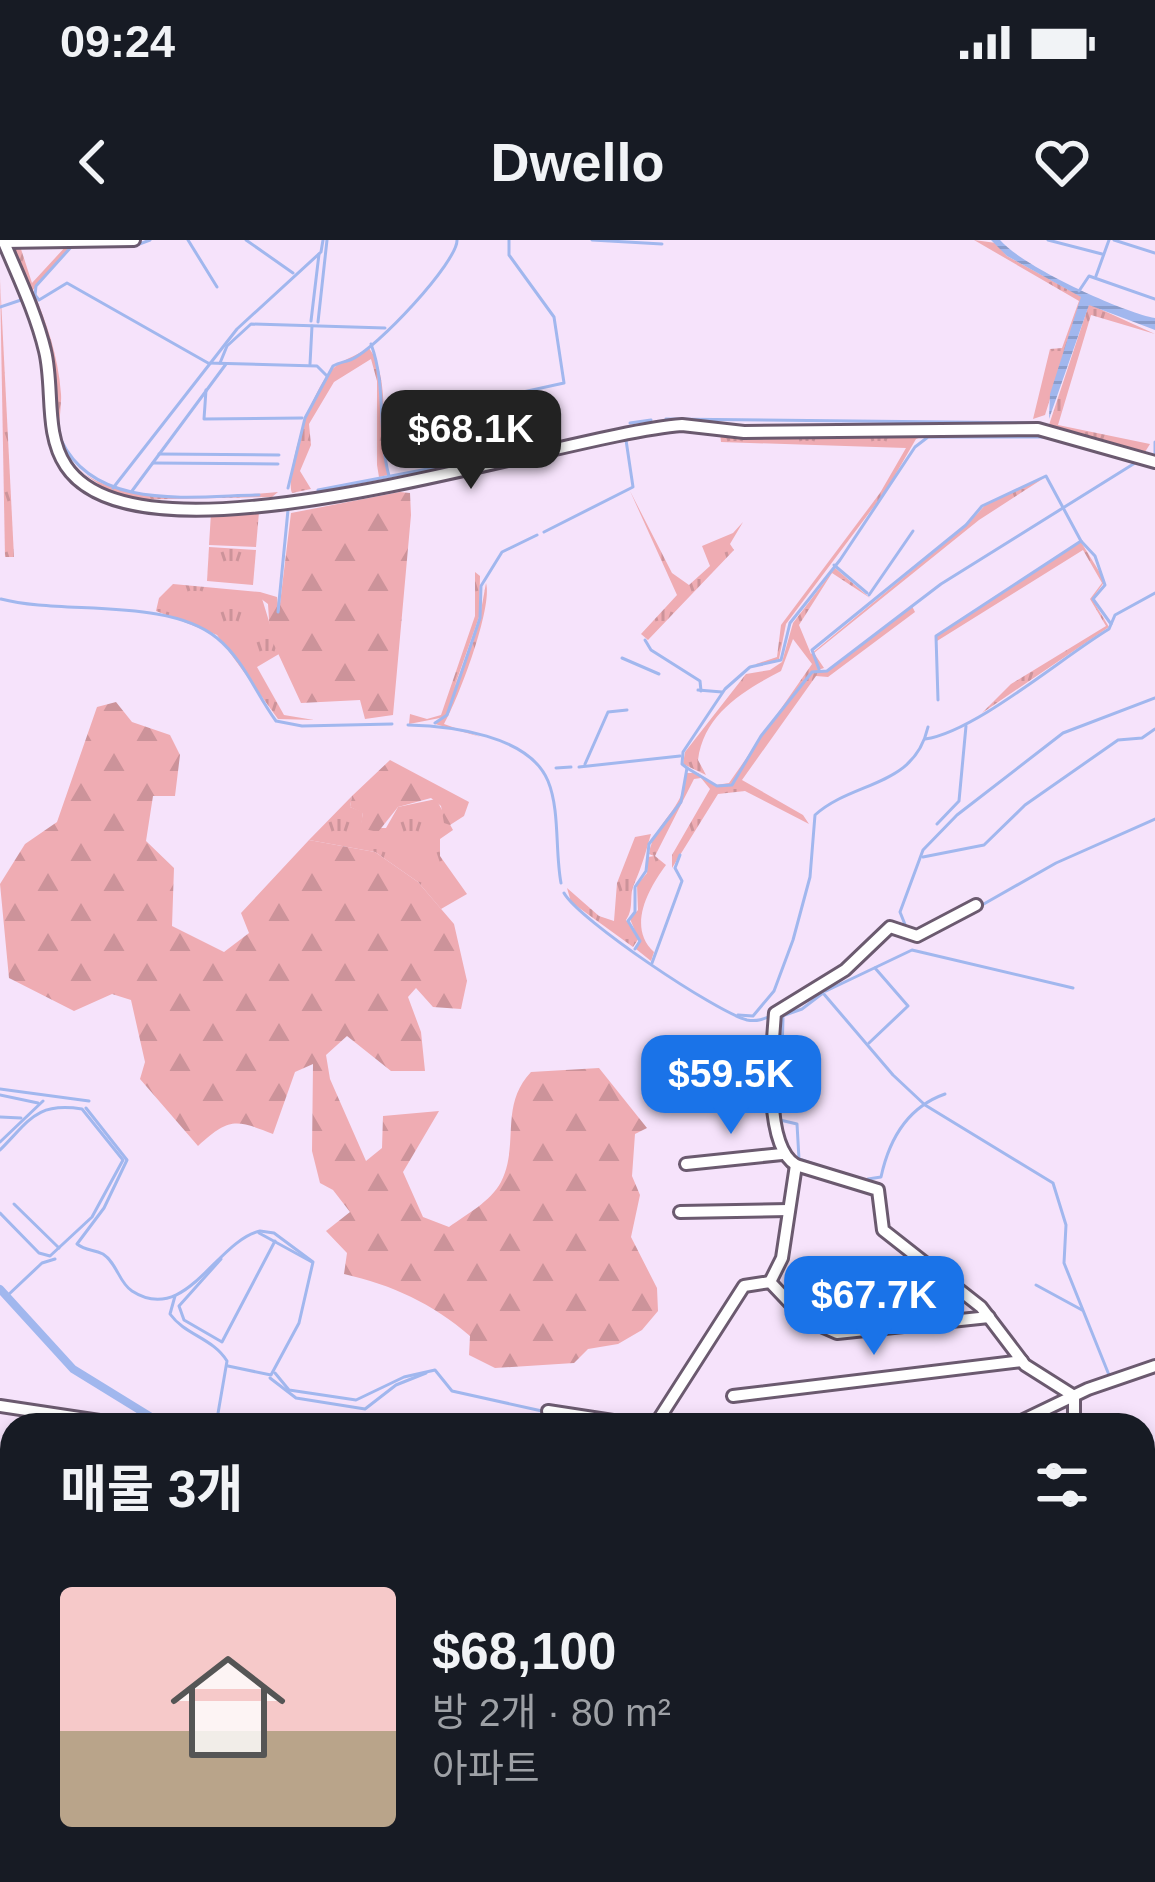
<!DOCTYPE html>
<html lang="ko">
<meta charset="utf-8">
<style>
:root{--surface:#171b24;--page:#242831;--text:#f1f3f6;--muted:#9ea1a6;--accent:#1a73e8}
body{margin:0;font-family:Helvetica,"Noto Sans KR",sans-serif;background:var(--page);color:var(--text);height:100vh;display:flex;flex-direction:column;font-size:45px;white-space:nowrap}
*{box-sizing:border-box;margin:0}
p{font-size:39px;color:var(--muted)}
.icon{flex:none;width:66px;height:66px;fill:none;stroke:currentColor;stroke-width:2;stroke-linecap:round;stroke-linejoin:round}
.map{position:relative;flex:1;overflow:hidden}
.sheet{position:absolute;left:0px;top:1173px;width:1155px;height:471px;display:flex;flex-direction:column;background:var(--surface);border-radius:36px 36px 0 0;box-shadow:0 6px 18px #0003}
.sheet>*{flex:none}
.price{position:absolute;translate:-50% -102px;padding:0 27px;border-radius:24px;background:var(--accent);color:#fff;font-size:39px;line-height:78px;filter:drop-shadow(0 3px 6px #0008)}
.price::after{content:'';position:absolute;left:50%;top:72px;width:36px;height:27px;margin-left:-18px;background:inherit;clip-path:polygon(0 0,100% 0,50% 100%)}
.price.current{background:#222;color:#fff}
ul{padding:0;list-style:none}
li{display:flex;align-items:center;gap:36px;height:300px;padding:0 60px}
li span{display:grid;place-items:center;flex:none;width:336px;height:240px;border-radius:12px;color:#555}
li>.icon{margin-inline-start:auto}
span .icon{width:144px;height:144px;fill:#fffc;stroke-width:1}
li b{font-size:51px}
h2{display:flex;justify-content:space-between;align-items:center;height:144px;padding:0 60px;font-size:51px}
.status{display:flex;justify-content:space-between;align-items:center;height:84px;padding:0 60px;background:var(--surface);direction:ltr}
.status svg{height:33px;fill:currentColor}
header{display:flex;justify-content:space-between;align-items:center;height:156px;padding:0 60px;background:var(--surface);font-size:54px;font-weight:600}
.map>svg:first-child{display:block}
</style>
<div class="status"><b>09:24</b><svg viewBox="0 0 49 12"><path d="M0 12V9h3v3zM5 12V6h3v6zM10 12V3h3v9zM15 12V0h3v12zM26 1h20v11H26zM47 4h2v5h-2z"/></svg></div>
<header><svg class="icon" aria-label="back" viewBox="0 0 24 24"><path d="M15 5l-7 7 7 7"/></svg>Dwello<svg class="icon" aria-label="heart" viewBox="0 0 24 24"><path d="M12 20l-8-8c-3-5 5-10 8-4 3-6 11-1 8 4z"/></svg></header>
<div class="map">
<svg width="1155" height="1642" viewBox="0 0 1155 1642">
<defs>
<pattern id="grass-tufts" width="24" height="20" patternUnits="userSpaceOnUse" patternTransform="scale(3)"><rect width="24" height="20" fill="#efacb3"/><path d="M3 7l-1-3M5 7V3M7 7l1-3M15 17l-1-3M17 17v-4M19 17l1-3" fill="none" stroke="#cc939a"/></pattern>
<pattern id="forest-firs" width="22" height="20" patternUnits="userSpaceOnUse" patternTransform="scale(3)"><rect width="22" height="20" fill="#efacb3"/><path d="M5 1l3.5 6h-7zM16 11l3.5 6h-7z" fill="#cc939a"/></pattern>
<pattern id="water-rules" width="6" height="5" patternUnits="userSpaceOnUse" patternTransform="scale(3)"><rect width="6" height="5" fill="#a1b7ee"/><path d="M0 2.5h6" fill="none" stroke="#8a9dcc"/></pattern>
</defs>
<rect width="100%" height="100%" fill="#f6e3fb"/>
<g fill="url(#grass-tufts)">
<polygon points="974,0 996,3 1007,16 1082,57 1045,175 1033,179 1050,109 1062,108 1079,61"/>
<path d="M67,5H72L33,50C46,82 58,114 61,154C62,168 57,185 61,200C79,274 224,256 278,252L272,257L121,260L69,223L61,206L49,106L14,8L20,6L32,43Z"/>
<polygon points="0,39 14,317 5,317"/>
<polygon points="1089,64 1155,94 1091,75 1058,185 1150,204 1145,212 1049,185"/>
<path d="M369,108C392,139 379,197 388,235L379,237L377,225V141L371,119L334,142L309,184L311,205L300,231L311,249L292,253C285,230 313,143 336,126C345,119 359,114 369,108Z"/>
<polygon points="720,193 924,196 916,199 887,249 786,384 779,419 761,426 756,424 777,417 781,385 880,253 906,208 721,202"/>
<path d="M1044,238L979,280L814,413L824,428L818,430L828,431L912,366L915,372L828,437L816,436L742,540L803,575L809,584L745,551L718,554L672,628V615L710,549L701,538L694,539L655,616L666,625C648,649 627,688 654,712L651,721L636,709L640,702L639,698L633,707L571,662L567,648L599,676L614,681L617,643L635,597L651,594C646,611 642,626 635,642C628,655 635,667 626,680L638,698L630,679L638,670L637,645L647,633L648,617L654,616L649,614C654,581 685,570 686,533H698L716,545L729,543L812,424L793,399L781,431C745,450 704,473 698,520L706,535L683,524L685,512L746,434L770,430L782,422L793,383L835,328L870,358L832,333L799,385L811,414L967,285L987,263Z"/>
<polygon points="630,251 672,333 689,345 710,326 702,306 733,293 743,282 730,304 734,310 648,400 641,394 677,355"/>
<polygon points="259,272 256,307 209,305 211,273"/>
<polygon points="1081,302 1105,341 1092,359 1109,387 982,473 1011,444 1106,386 1090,359 1102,343 1083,310 937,401 937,396"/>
<polygon points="209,307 256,310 253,345 207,341"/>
<path d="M475,332L480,336L479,377L454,448L478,387L486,343C493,367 459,458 444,484L481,497L435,484L445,477L409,484L410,474L427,479L441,475L475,376Z"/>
<polygon points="173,344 260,352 279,414 257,427 284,475 314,480 278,479 217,395 156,371 159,358"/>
<polygon points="352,556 350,567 363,572 361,588 386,588 398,567 436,559 453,590 440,599 440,616 467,654 441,669 418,642 375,612 309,600"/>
</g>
<g fill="url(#forest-firs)">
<polygon points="400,252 410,253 411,275 393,475 365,479 360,460 301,463 270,396 268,364 260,358 260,352 277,357 279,372 291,273"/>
<path d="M116,462L132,482L170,495L180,515L175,556H153L146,601L174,628L172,686L224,712L249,693L241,673L309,600L375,612L418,642L454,684L467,741L461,769L433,767L416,748L408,757L421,792L425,831H391L347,796L326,815L330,839L366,921L382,908L383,876L439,871L403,932L423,977L449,987C467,974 490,962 501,942C520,904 499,866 531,832L599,828L647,888L635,894L632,936L640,955L631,997L657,1048L658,1071L642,1090L618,1104L588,1109L574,1123L495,1128L469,1115L470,1096C432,1063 392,1045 344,1034L347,1013L326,991L350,972L333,950L320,943L312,911L313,824L295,832L273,894C235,879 229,878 198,906L140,839L145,822L131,760L112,754L74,771L9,738L0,644L25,604L57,582L97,467Z"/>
<polygon points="390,520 469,562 464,576 450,585 444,583 441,566 431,558 398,567 378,592 360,588 363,573 350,567 352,556"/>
</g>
<path fill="url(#water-rules)" d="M991,0H1000C1023,27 1122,72 1155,78V90L1089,65L1049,179L1050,154L1081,57L1007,16Z"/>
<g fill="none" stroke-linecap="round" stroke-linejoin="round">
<g stroke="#a1b7ee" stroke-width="3">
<polyline points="188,0 217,47"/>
<polyline points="246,0 293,33"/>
<polyline points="592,0 662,4"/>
<polyline points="1048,0 1102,14"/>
<polyline points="1114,0 1155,13"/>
<polyline points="99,6 134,6 150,0"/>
<polyline points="1096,36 1109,0"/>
<polyline points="1079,51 1089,36 1155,59"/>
<polyline points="35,55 39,60 67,43 208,123 317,126 327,136"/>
<polyline points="35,55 36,46 72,6"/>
<polyline points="0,67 21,60"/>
<polyline points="311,81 319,14"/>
<polyline points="318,82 327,0"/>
<path d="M371,104C387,147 377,191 389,236"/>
<polyline points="220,123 227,106 251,84 385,88"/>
<polyline points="310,124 312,86"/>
<polyline points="206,150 204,179 302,178"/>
<polyline points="666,179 1034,183"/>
<polyline points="630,183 651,180"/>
<path d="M61,200C95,272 192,256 259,255"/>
<polyline points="1155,202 1155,214"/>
<polyline points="159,214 279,215"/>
<polyline points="153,223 278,224"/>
<polyline points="113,248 237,89 321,12 323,0"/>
<path d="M288,248L305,178L333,126C338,123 344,122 350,120C377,109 458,21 457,0"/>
<polyline points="318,250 464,222 464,165 564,143 554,77 509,15 509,0"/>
<polyline points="132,251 226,124"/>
<polyline points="544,292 633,247 626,200"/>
<polyline points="1081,301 1095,316 1105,345 1093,359 1111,384"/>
<polyline points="834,325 867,353"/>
<polyline points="869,355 913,291"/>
<path d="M1,359C61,375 168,357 217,398C244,420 256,454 276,481L302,486L392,484"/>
<polyline points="278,372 288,270"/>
<polyline points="645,400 651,410 700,441 701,451"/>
<polyline points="622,418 659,434"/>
<polyline points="819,429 812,410 966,285 982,266 1046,236 1081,301 936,396 938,460"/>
<polyline points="698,450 722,452"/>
<polyline points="435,483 447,475 480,378 481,346 502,312 537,295"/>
<path d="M408,485C450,486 529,495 548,541C560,570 555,612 561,643"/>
<path d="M925,499C975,492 1061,418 1109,389L1115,375L1155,353"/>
<polyline points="585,524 608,472 627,470"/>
<polyline points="579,527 680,516"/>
<polyline points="556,528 571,527"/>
<polyline points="687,528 717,546 732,545 761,496 812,432 827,431 941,344 1135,223"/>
<polyline points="937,584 959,561 966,486"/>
<polyline points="923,617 984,605 1025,565 1118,500 1142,498 1155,489"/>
<path d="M564,653C579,680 716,772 747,780C757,782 764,779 773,775"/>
<polyline points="982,665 1056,623 1155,579"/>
<polyline points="906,687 900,672 923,610 957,575 1063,493 1155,458"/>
<polyline points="635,709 640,701 628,681 635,672 635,647 646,631 649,604 681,562 687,528 682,524 683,512 725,449 750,427 781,420 790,383 840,320 915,207 928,197 1044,197"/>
<polyline points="652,723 682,641 675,628 680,615"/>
<polyline points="826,751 912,710 1073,748"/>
<path d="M738,775L753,776L774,751L793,700L810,637L815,575C854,540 914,548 928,487"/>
<polyline points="782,776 802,769 823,753 893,835 925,865 1053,943 1066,985 1064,1023 1109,1135"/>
<polyline points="783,778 780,880 797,884 799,919 825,928"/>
<polyline points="869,803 908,766 875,728"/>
<polyline points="0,849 89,861"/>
<polyline points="0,855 38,863"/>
<path d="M86,868L127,920L104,968L77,1004C86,1011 93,1009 103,1014C117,1023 119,1043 132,1051C186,1086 216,1001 260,991L274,993L313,1022L299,1083L271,1135L228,1126"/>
<polyline points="0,877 21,878"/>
<polyline points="0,902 43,861"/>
<path d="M0,910C30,880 36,862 82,869L123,920L92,977L50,1016L39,1013L0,973"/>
<polyline points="845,935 871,942"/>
<path d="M868,939L881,937C889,900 908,867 945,854"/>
<polyline points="14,964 59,1008"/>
<polyline points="259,993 312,1022"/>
<polyline points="221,1019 179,1066 184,1080 222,1102 275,1001"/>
<polyline points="1036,1045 1082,1070"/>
<polyline points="7,1056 42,1023 55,1019"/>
<path d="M175,1056L170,1074C185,1095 213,1098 227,1121L216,1185"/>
<polyline points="275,1133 289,1150 356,1160 404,1137 435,1130 452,1151 542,1171"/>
<polyline points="270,1138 296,1158 365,1169 396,1145 426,1133"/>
<polyline points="1150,1259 1155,1281"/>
<polyline points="1143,1287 1153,1284"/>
<polyline points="1143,1326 1155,1330"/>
<polyline points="1143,1368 1155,1373"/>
<polyline points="0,1473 12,1469"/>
<polyline points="0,1506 12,1506"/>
<polyline points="0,1514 12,1516"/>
<polyline points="146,1632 152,1642"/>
<polyline points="151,1632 158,1642"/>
<polyline points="368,1632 374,1639 382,1632"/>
<polyline points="161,1642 221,1632"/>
<polyline points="335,1642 338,1632"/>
<polyline points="385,1642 394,1635 435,1632"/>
<polyline points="643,1642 645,1632"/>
</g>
<g stroke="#a1b7ee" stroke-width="8">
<polyline points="0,1049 73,1129 164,1185"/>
<polyline points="1143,1261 1155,1258"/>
</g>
<defs>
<g id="minor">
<path d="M3,0C18,36 36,73 45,111C54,148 44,193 66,226C142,341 560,194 682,185L744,192L1038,189L1155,222"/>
<polyline points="4,2 134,0"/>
<path d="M976,665L917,696L890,687L845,730L775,773C772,810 763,905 796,925L878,950L883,990L981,1067L1025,1125L1074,1156V1185"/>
<polyline points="686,924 782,914"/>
<polyline points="680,972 789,970"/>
<polyline points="770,1042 782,1018 796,925"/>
<polyline points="733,1156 1022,1121"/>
<polyline points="0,1166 126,1185"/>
<polyline points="548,1171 639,1185"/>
<polyline points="655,1185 744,1046 770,1042 805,1079 837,1093 989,1077"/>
<polyline points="1013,1185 1088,1149 1155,1126"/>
<polyline points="1143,1391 1155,1402"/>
<polyline points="1143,1491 1144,1500"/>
<polyline points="0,1599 12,1605"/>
<polyline points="64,1632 80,1642"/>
</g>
</defs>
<use href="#minor" stroke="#6b5a6f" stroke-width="16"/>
<use href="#minor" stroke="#fff" stroke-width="10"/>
</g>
</svg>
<b class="price current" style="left:471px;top:252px">$68.1K</b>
<b class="price" style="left:731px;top:897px">$59.5K</b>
<b class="price" style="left:874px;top:1118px">$67.7K</b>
<section class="sheet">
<h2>매물 3개<svg class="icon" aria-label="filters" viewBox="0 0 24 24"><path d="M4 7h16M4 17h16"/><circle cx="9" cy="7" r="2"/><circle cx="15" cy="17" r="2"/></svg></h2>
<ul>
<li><span style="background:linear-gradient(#f6c9c9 60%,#b9a48a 0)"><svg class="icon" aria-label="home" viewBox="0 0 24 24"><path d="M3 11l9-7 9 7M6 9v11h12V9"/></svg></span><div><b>$68,100</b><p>방 2개 · 80 m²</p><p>아파트</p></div></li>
</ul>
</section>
</div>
